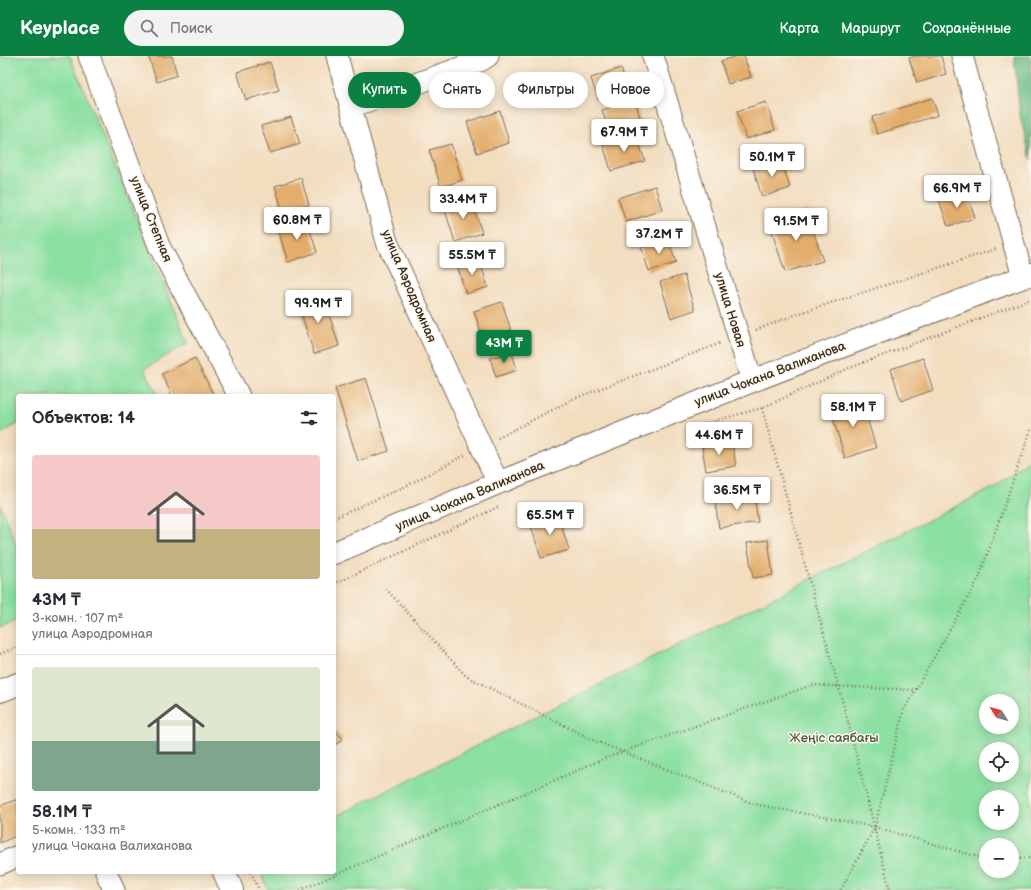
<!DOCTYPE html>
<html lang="ru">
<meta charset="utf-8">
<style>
:root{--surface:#fff;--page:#f2f2f3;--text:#2b2b33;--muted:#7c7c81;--line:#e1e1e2;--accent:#0b8043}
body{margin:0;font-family:"Balsamiq Sans",sans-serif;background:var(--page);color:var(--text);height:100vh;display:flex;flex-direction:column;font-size:15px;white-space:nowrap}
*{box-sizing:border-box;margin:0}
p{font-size:13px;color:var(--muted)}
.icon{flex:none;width:22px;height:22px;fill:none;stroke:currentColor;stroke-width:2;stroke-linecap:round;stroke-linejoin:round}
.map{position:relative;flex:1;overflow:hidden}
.side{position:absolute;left:16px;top:338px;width:320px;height:480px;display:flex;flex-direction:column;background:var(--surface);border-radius:4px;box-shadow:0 2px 10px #0003}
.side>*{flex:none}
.top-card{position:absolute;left:348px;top:16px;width:380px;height:36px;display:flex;gap:8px}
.needle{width:26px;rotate:307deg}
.controls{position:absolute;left:979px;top:638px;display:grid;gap:8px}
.controls a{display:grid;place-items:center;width:40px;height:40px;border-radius:50%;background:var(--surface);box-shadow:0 2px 10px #0003;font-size:20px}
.price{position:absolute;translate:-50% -34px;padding:0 9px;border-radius:4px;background:#fff;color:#222;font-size:13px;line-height:26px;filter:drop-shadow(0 1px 2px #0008)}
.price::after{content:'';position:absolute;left:50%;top:24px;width:12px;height:9px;margin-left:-6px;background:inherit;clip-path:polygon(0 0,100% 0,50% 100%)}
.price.on{background:var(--accent);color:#fff}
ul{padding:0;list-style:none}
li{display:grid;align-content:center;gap:8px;height:212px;padding:0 16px}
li+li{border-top:1px solid var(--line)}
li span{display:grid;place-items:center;height:124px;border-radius:4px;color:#555}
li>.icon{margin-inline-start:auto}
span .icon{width:72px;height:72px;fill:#fffc;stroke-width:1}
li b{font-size:17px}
h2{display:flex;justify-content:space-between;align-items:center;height:48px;padding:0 16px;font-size:17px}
.pill{padding:0 14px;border-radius:18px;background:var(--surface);box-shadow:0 2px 10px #0003;font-size:14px;line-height:36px}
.pill.on{background:var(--accent);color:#fff}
header{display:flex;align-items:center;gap:24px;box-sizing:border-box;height:56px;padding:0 20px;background:var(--accent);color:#fff}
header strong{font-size:19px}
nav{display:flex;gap:22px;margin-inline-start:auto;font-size:14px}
.search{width:280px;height:36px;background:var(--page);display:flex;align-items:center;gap:10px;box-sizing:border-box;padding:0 14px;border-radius:22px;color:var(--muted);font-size:15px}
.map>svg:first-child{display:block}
</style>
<header>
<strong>Keyplace</strong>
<div class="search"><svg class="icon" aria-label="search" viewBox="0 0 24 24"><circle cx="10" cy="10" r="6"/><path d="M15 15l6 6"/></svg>Поиск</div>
<nav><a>Карта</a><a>Маршрут</a><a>Сохранённые</a></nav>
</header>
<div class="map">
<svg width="1031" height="834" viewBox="0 0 1031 834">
<rect width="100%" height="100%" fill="#fbf7ec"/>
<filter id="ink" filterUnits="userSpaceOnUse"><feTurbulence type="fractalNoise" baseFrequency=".025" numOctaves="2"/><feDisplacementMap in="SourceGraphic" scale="8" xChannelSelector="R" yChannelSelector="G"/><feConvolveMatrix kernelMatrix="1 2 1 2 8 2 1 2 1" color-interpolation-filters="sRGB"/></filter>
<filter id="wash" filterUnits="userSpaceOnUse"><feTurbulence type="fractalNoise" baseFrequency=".012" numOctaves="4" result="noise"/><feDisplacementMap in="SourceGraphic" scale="16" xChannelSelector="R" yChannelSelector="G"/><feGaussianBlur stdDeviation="0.9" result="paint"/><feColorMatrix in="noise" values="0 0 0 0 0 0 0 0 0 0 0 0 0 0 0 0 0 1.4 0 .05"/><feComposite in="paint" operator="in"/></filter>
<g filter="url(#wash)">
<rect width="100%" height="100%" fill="#f2ddbf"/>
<g fill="#8ce0a2" stroke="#648560" fill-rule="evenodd">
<polygon points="0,0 70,0 188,287 144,313 159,340 77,340 76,338 72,340 18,340 18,368 0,378"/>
<path d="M1031,403V834H268L261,816H334V761L993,432ZM986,645H1012V671H986ZM986,693H1012V719H986ZM986,741H1012V767H986ZM986,789H1012V815H986Z"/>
<polygon points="0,448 18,493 18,565 0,572"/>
</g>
<polygon fill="#71be88" stroke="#567453" points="1014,0 1031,0 1031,104 1020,60"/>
<g id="blocks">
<g fill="#e3ad6c">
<polygon points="154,0 172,0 177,19 157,26 149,2"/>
<polygon points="738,0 744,0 751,21 728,28 721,5"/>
<polygon points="915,0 941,0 946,18 917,27 909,2"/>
<polygon points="270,6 279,34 246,44 237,16"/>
<polygon points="621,12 628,35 598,44 591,22"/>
<polygon points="932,42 938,59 877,78 872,61"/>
<polygon points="635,44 641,65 609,75 602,54"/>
<polygon points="766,46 775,74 746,83 737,55"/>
<polygon points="500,55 509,87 477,97 467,66"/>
<polygon points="291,61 300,88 270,97 261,70"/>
<polygon points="636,78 645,105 611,115 603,88"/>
<polygon points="451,88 462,124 441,131 429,94"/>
<polygon points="781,103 790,132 762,141 753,112"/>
<polygon points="301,122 309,149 283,157 275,130"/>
<polygon points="655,130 662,154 626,166 618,142"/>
<polygon points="966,135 975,162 948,170 939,144"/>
<polygon points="471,143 482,177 455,186 444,151"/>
<polygon points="807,155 823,205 785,216 769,166"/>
<polygon points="307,165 317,196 288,206 278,174"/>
<polygon points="668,182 676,207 649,215 641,191"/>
<polygon points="479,202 488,231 466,238 457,209"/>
<polygon points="684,219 695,254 671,262 660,226"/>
<polygon points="323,239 339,290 314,298 298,247"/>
<polygon points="502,246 513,281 485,289 474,255"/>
<polygon points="512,296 517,314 496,321 490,302"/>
<polygon points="195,302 214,340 172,340 162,318"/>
<polygon points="923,302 933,334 901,345 891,313"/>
<polygon points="366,322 389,395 358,405 335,332"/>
<polygon points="861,342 876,392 845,402 830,352"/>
<polygon points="732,386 736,410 706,415 702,391"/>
<polygon points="754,438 758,466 719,472 715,445"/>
<polygon points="558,458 569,494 541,502 530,467"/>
<polygon points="768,484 773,519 753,522 747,487"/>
<polygon points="334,673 343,683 334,690"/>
<polygon points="18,743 18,779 0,787 0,750"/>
</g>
</g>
</g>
<g filter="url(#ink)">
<use href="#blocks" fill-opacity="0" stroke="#7b6956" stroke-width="1"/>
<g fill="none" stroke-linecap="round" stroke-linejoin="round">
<defs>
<g id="minor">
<polyline points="89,0 159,190 239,340"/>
<polyline points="337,0 387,186 498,427"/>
<polyline points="653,0 752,325"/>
<polyline points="962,0 1023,221"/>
<polyline points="351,51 482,4 488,0"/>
<polyline points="0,808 18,800"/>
<polyline points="106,816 114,834"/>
</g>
<g id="major">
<polyline points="334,497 498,427 752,325 1031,218"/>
<polyline points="0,635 18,628"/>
<polyline points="224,816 232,834"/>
</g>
</defs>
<use href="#minor" stroke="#7b6956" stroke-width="23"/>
<use href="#major" stroke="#7b6956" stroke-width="24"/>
<g stroke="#7b6956" stroke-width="2.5" stroke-dasharray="1 3" stroke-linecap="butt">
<polyline points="756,274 797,258 996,193"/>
<polyline points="762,352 848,666 890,834"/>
<polyline points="703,368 762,352 847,313 1031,243"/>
<polyline points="498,382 573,343 721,287"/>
<polyline points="334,462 404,431 465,399"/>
<polyline points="334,528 500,450"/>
<polyline points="386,533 466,620 593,684 754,748 875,771 982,802 986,802"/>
<polyline points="0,598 18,591"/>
<polyline points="1012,802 1031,802"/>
<polyline points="251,816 259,834"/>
<polyline points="300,834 608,701 812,629 916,634"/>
<polyline points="841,834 875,771 903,656 979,522 1031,373"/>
</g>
<use href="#minor" stroke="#fff" stroke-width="21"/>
<use href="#major" stroke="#fff" stroke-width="22"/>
</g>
</g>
<g text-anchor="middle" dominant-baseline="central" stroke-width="3" stroke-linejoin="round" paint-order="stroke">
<g font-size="13" fill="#3b2a1e" stroke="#fbf7ec">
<text transform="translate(151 163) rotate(68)">улица Степная</text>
<text transform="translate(409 230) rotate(67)">улица Аэродромная</text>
<text transform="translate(730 254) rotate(73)">улица Новая</text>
<text transform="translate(770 318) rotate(-21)">улица Чокана Валиханова</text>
<text transform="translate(470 440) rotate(-23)">улица Чокана Валиханова</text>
</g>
<g font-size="13" fill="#4f583f" stroke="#fbf7ec">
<text x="834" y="682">Жеңіс саябағы</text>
</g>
</g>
</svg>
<div class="controls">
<a><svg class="needle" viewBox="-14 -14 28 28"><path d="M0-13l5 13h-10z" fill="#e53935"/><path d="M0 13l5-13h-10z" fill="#7c7c81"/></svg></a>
<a><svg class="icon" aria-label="locate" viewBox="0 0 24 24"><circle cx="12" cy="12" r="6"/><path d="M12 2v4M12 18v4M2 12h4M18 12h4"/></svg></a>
<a>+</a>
<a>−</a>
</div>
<b class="price" style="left:624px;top:97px">67.9M ₸</b>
<b class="price" style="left:772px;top:122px">50.1M ₸</b>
<b class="price" style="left:957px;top:153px">66.9M ₸</b>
<b class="price" style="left:463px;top:164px">33.4M ₸</b>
<b class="price" style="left:297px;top:185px">60.8M ₸</b>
<b class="price" style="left:796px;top:186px">91.5M ₸</b>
<b class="price" style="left:659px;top:199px">37.2M ₸</b>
<b class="price" style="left:472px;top:220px">55.5M ₸</b>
<b class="price" style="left:318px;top:268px">99.9M ₸</b>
<b class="price on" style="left:504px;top:308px">43M ₸</b>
<b class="price" style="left:853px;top:372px">58.1M ₸</b>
<b class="price" style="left:719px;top:400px">44.6M ₸</b>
<b class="price" style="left:737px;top:455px">36.5M ₸</b>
<b class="price" style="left:550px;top:480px">65.5M ₸</b>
<div class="top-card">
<a class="pill on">Купить</a>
<a class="pill">Снять</a>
<a class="pill">Фильтры</a>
<a class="pill">Новое</a>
</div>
<section class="side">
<h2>Объектов: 14<svg class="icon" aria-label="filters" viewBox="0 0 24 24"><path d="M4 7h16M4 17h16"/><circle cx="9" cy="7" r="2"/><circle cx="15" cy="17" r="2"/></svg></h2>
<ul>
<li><span style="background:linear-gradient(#f6c9c9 60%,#c2b280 0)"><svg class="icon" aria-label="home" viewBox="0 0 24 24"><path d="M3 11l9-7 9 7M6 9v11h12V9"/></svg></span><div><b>43M ₸</b><p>3-комн. · 107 m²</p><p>улица Аэродромная</p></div></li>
<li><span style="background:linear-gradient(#dfe7d0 60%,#7fa58c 0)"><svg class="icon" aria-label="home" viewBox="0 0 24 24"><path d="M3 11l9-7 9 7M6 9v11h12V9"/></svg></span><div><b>58.1M ₸</b><p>5-комн. · 133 m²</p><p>улица Чокана Валиханова</p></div></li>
</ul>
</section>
</div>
